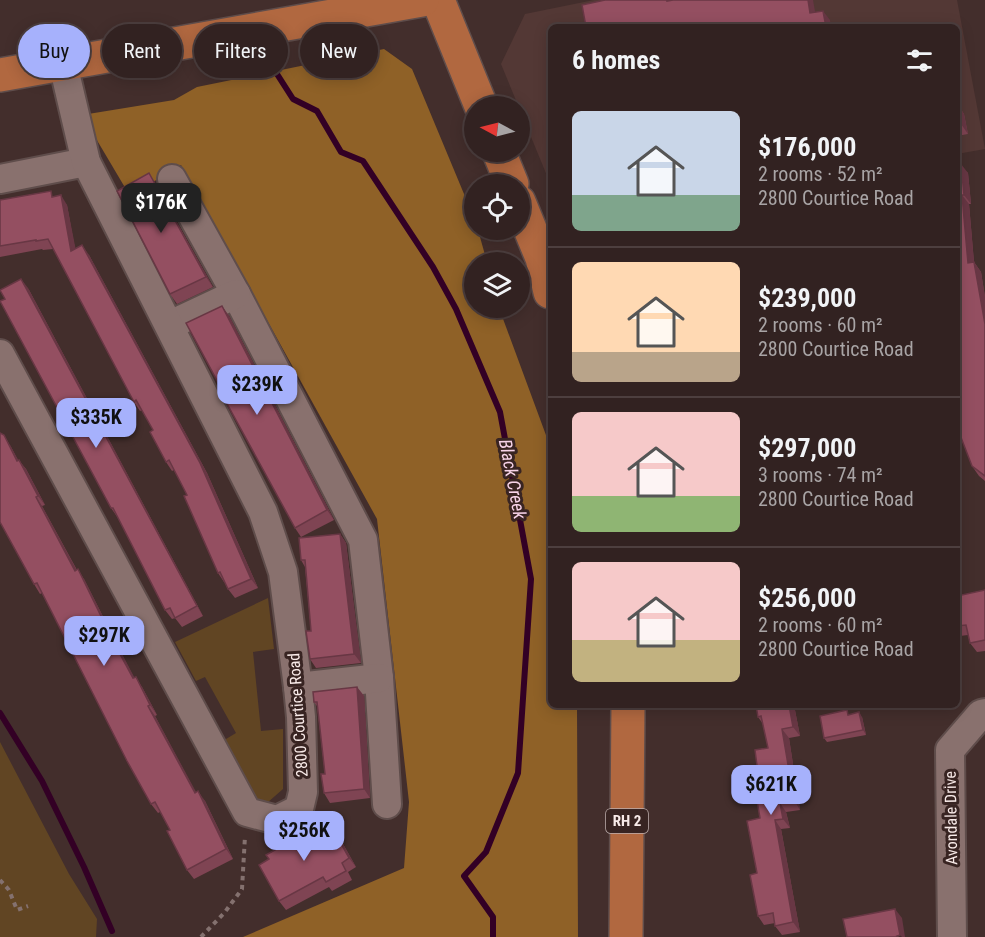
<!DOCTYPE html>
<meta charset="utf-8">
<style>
:root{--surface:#322221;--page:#3d2f2e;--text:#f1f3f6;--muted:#a8a4a5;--line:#4d3f3f;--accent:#a6b1fc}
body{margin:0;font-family:"Roboto Condensed",sans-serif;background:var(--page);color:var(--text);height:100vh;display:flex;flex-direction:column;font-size:22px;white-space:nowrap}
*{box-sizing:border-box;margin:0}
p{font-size:20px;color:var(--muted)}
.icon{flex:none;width:33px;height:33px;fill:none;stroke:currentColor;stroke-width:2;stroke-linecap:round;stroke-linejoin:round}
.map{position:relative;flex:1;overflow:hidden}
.panel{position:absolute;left:548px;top:24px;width:412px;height:684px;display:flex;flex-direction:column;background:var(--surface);border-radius:9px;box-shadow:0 3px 15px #0003,0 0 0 2px var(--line)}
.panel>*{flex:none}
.top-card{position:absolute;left:18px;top:24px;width:440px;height:54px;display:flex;gap:12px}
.needle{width:39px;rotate:277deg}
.controls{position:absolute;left:464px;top:96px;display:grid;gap:12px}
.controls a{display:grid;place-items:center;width:66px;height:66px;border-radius:50%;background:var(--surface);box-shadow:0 3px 15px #0003,0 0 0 2px var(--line);font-size:30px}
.price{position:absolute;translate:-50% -51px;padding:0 14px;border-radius:12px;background:var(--accent);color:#111;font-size:20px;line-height:39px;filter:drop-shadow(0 2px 3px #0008)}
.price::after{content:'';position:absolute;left:50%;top:36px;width:18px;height:14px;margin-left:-9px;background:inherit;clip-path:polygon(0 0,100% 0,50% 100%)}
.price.active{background:#222;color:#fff}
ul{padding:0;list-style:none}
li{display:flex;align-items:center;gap:18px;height:150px;padding:0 24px}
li+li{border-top:2px solid var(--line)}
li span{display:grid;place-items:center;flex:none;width:168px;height:120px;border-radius:9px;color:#555}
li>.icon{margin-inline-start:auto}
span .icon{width:72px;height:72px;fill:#fffc;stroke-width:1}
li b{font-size:26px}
h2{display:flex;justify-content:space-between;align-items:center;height:72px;padding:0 24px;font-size:26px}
.tag{padding:0 21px;border-radius:27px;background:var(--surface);box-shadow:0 3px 15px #0003,0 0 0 2px var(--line);font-size:21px;line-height:54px}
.tag.active{background:var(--accent);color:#111}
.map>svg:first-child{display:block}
</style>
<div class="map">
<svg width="985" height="937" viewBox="0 0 985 937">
<rect width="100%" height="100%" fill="#432e2c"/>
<polygon fill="#533835" points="594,0 957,0 985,149 957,154 957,27 550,27 550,183 501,64 525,14"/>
<g fill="#614523">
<polygon points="268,598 274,649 253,652 261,731 283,729 283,789 267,803 254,803 221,742 236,733 205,677 196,681 175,642"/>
<polygon points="0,742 69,874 97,919 96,937 0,937"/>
</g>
<polygon fill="#8f6127" points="384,49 412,69 474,218 474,230 478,230 487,262 474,262 474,308 499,308 550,446 550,705 577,705 578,937 243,937 404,868 409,802 377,519 181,165 130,196 82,115 174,100 197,87"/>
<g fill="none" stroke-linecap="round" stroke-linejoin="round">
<g stroke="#330025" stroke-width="6">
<polyline points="277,74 293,99 317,111 341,152 363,161 433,267 456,309 500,412 531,579 518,773 486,852 464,876 493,917 493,937"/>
<polyline points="0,713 42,781 84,867 112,931"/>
</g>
<defs>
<g id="minor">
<polyline points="0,179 86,162"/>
<polyline points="172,179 236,294 363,540 379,678 387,804"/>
<polyline points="170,325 236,294"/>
<polyline points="0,354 247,812 277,820 299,809 303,792 301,717 298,687 283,572 263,512 86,162 63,64"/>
<polyline points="298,687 379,678"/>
<polyline points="952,937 950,750 981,714 985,713"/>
</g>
<g id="major">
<polyline points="438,0 481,106"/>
<polyline points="0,75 422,0"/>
<polyline points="499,152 512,184"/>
<polyline points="519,202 542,258 550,292"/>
<polyline points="626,937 628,705"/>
</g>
</defs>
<use href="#minor" stroke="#5f4d4b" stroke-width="32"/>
<use href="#major" stroke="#5f4d4b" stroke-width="36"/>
<g stroke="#84716f" stroke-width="4" stroke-dasharray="4.5 4.5" stroke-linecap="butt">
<polyline points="0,880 9,890 17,910 28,906"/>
<polyline points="201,937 225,912 242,889 245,836"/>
</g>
<use href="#minor" stroke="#89716e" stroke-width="28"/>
<use href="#major" stroke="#b16840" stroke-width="33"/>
</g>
<g fill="#7f4453">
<polygon points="957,104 964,114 968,134 957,136"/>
<polygon points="957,164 968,173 971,204 969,204 974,262 981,272 985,297 985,481 979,476 972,466"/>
<polygon points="149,173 155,183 213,287 177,304 170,294"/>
<polygon points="55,196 67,205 75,249 89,255 207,473 258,588 235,598 228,589 225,582 224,582 218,573 187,495 174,470 172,471 166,462 153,430 142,410 140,411 134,402 53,249 43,250 42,249 0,257 0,200"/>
<polygon points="28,288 203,616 182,627 175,618 172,619 165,610 118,518 111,508"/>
<polygon points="222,306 229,316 334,520 301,537 295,528 227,399"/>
<polygon points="10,445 18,460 26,469 45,505 42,506 77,570 84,579 134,678 142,687 157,715 155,716 196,793 205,801 233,859 194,879 187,870 170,830 160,812 158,813 151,804 42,593 40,594 34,584"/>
<polygon points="340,534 346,543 361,663 316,668 310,659 311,631 305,567 301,560"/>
<polygon points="985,590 985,651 977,652 970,643 968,635 960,636 957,632 957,596"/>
<polygon points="357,687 364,696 370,798 330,803 324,793 325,774 317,706 314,702"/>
<polygon points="794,705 800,736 789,738 800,810 786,812 790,828 781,829 800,932 782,935 775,926 775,923 764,925 758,916 757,873 760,818 760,789 768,748 763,724 758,717"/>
<polygon points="850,714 862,717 866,735 827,742 824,738"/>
<polygon points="331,826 338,835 356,867 348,872 352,880 332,891 329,887 286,910 279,901 269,859 303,835 323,830"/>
</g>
<g fill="#683744">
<polygon points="808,0 813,0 817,23 810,13"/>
<polygon points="823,11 830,20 831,27 826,27"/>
<polygon points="957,104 964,114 968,134 961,124"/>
<polygon points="961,164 968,173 971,204 964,195"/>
<polygon points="149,173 155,183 213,287 206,277"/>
<polygon points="61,195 67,205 78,261 71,251"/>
<polygon points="962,195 969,204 974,262 981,272 985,297 985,324 968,263"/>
<polygon points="82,245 89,255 207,473 258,588 251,579"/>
<polygon points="21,279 28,288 203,616 197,606"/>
<polygon points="222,306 229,316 334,520 327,510"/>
<polygon points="4,435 10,445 24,471 17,461"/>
<polygon points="19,460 26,469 45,505 38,496"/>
<polygon points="36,497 42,506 82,580 75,571"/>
<polygon points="340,534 346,543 361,663 354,654"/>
<polygon points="78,569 84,579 122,654 140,688 133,678 115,645"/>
<polygon points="136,677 142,687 157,715 150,705"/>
<polygon points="357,687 364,696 370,798 364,789"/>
<polygon points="789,705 794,705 800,736 793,727"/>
<polygon points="148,706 155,716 202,803 195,793"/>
<polygon points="859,712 862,717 866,735 863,730"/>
<polygon points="782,729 789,738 800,810 794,800"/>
<polygon points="198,791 205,801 233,859 226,849"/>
<polygon points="780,803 786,812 790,828 783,819"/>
<polygon points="775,820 781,829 800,932 793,922"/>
<polygon points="331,826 338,835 356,867 349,858"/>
<polygon points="895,909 902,918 905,937 902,937 900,935"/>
</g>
<g fill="#944f61" stroke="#683744" stroke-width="1.5">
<polygon points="605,0 667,0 667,1 673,0 808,0 810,13 823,11 826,27 586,27 582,5"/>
<polygon points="957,104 961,124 957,125"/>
<polygon points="957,164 961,164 964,195 962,195 968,263 974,262 985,324 985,476 972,466 957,427"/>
<polygon points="149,173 206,277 170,294 117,191"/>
<polygon points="51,191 52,197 61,195 71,251 82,245 200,463 251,579 228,589 220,572 218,573 184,496 187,495 169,460 166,462 150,432 153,430 136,400 134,402 125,385 48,239 36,241 36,240 0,246 0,200"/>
<polygon points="21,279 197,606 175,618 170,608 165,610 113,508 111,508 0,301 5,299 0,290"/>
<polygon points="222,306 327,510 295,528 225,400 227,399 186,323"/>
<polygon points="0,433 4,435 17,461 19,460 38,496 36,497 75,571 78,569 115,645 133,678 136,677 150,705 148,706 195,793 198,791 226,849 187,870 167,831 170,830 155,802 151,804 127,761 37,583 34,584 0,522"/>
<polygon points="340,534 354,654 310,659 306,631 311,631 305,560 301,560 299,538"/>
<polygon points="985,590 985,640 970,643 966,625 957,626 957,596"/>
<polygon points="357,687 364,789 324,793 321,774 325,774 317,702 314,702 313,692"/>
<polygon points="756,705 789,705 793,727 782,729 794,800 780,803 783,819 775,820 793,922 775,926 773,913 758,916 750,875 757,873 747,821 760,818 755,789 760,789 755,750 768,748 761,716 758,717"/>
<polygon points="847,710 848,715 859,712 863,730 824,738 820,716"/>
<polygon points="320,826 322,831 331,826 349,858 342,863 346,871 326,882 323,877 279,901 259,865 269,859 266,855 282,846 280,843 301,832 303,835"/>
<polygon points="895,909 900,935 897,936 898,937 847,937 843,919"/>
</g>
<g text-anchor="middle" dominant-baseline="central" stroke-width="6" stroke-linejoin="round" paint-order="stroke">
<rect fill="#382422" stroke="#beafad" stroke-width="1.5" x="606" y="809" width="42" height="24" rx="4.5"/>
<g font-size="15" font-weight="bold" fill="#f8eae8">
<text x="627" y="821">RH 2</text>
</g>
<g font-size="16" fill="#f8eae8" stroke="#382422">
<text transform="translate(298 715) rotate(-94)">2800 Courtice Road</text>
<text transform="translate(951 818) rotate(-91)">Avondale Drive</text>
</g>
<g font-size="18" font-style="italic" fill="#f7d3e8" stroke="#382422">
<text transform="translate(513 479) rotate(79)">Black Creek</text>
</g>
</g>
</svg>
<div class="controls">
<a><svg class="needle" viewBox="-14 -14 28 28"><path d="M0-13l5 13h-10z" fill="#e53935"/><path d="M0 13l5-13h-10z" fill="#a8a4a5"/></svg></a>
<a><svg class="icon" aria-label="locate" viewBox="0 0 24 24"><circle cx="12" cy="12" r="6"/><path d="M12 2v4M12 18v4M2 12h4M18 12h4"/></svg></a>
<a><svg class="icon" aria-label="layers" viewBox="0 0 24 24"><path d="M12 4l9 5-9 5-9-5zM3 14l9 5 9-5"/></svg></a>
</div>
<b class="price active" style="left:161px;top:234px">$176K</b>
<b class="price" style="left:257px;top:416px">$239K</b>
<b class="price" style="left:96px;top:449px">$335K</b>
<b class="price" style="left:104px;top:667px">$297K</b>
<b class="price" style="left:771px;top:816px">$621K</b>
<b class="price" style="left:304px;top:862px">$256K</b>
<div class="top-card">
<a class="tag active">Buy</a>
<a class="tag">Rent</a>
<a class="tag">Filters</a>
<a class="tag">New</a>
</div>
<section class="panel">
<h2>6 homes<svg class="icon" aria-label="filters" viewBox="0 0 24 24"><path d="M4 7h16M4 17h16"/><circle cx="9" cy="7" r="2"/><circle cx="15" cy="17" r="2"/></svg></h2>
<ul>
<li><span style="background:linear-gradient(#c9d6e8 70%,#7fa58c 0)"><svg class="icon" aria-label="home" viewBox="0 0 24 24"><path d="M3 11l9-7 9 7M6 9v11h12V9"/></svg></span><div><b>$176,000</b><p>2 rooms · 52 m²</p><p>2800 Courtice Road</p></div></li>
<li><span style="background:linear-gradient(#ffd9b3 75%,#b9a48a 0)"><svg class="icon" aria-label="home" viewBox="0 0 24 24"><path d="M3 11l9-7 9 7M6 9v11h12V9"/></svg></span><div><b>$239,000</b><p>2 rooms · 60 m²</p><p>2800 Courtice Road</p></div></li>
<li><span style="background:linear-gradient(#f6c9c9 70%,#8fb573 0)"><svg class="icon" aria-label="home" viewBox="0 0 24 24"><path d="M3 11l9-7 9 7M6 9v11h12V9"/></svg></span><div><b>$297,000</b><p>3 rooms · 74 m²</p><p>2800 Courtice Road</p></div></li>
<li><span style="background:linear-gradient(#f6c9c9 65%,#c2b280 0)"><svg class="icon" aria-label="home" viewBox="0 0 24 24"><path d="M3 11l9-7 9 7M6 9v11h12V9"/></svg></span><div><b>$256,000</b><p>2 rooms · 60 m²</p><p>2800 Courtice Road</p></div></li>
</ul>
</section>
</div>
